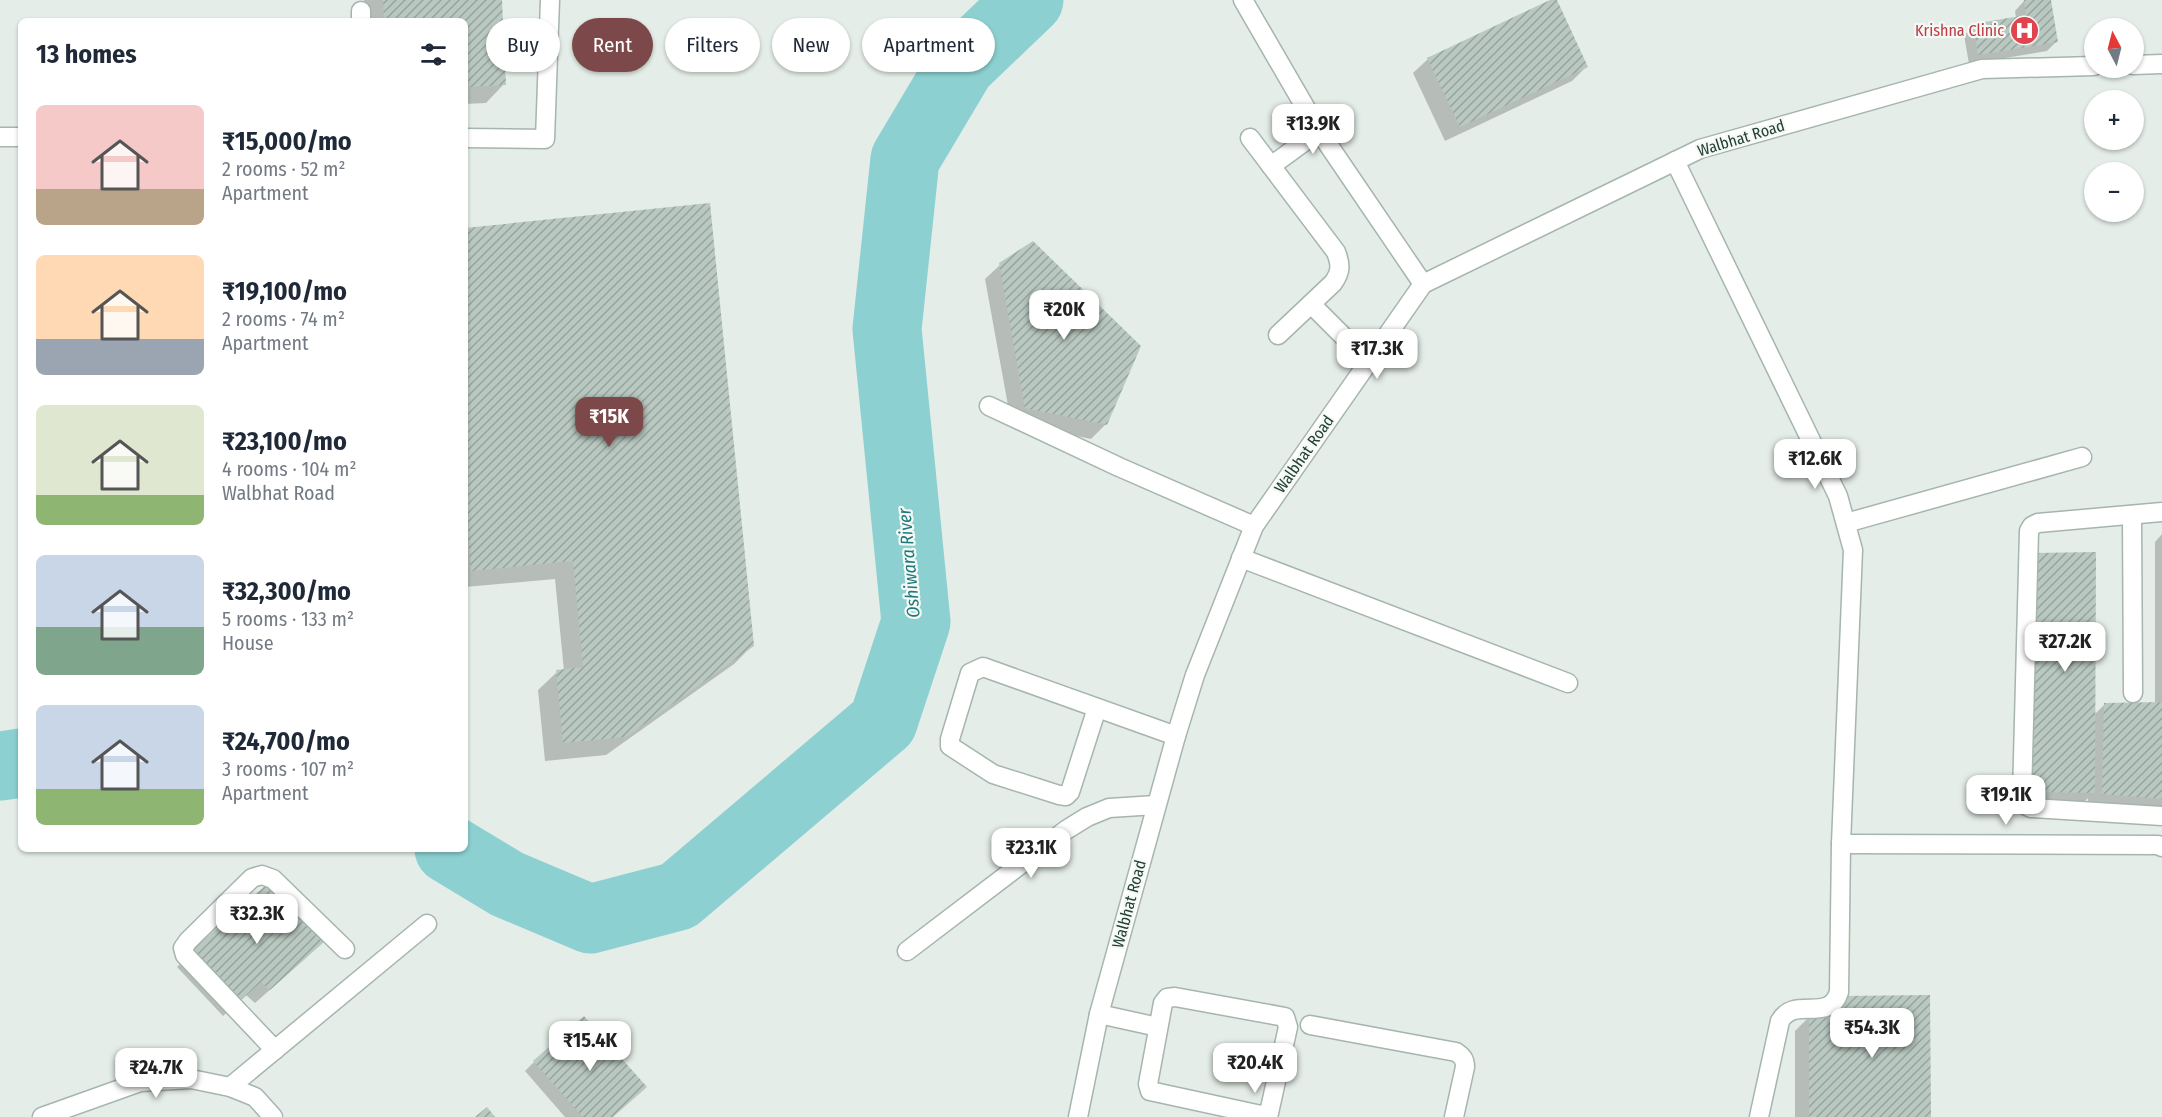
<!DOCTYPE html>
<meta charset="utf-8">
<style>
:root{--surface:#fff;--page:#f6f6f7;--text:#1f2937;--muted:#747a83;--accent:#7d4849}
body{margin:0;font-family:"Fira Sans Condensed",sans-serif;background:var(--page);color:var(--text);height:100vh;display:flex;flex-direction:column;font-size:22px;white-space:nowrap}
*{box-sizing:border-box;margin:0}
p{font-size:20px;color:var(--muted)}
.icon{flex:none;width:33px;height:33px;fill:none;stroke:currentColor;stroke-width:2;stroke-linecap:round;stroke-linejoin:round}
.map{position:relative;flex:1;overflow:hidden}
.panel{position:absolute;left:18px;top:18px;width:450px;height:834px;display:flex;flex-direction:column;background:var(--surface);border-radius:9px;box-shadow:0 2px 4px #0004}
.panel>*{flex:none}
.banner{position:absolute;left:486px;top:18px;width:570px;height:54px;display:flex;gap:12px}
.needle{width:39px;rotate:353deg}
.tools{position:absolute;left:2084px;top:18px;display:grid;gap:12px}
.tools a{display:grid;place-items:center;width:60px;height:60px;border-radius:50%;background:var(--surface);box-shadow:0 2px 4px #0004;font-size:30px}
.price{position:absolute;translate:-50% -51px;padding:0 14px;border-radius:12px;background:#fff;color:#222;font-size:20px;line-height:39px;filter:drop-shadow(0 2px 3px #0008)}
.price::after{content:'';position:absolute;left:50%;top:36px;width:18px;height:14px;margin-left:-9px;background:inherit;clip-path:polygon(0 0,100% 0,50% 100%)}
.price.selected{background:var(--accent);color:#fff}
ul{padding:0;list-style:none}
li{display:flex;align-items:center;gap:18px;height:150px;padding:0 18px}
li span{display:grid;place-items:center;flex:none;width:168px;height:120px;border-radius:9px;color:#555}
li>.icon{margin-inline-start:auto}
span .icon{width:72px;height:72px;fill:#fffc;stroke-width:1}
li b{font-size:26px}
h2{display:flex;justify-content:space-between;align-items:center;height:72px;padding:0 18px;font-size:26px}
.pill{padding:0 21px;border-radius:27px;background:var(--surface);box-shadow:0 2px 4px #0004;font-size:21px;line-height:54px}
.pill.selected{background:var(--accent);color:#fff}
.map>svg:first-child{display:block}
</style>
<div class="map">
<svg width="2162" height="1117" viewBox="0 0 2162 1117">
<defs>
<pattern id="building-hatch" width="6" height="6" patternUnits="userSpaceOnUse" patternTransform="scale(1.5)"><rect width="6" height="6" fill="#b9c8c0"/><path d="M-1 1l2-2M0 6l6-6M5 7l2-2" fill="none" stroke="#96a49d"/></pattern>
</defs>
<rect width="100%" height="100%" fill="#e4ede7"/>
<g fill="#0003">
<polygon points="364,0 501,0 504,84 486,103 465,104 465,21 365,21"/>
<polygon points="1553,0 1586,67 1572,81 1445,141 1413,73 1428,59"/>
<polygon points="2030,0 2050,0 2057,41 2047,51 1969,64 1964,35 1974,26 2016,18 2015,11 2024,1"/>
<polygon points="465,229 753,645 734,664 606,755 545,761 538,690 557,672 564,671 555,579 465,587"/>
<polygon points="1000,265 1106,424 1091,439 1011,422 985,279"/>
<polygon points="2162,534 2162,814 2088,808 2088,798 2079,807 2018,805 2021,569 2094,715 2105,704 2155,703 2155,542"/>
<polygon points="191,953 307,957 255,1003 246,995 223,1016 177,967"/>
<polygon points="1844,997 1930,1117 1795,1117 1795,1031 1810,1016"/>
<polygon points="534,1062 612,1117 565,1117 525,1071"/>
</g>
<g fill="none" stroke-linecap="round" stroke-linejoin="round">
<g stroke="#8dd0d1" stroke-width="69">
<polyline points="0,766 21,763"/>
<polyline points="449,849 507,884 590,919 678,896 883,722 916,622 887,329 905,159 961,65 1029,0"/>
</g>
</g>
<g fill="url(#building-hatch)">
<polygon points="383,0 502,0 506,85 465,87 465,21 384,21"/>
<polygon points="1550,0 1557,0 1588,67 1460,127 1427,58"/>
<polygon points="2024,0 2051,0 2058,42 1978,55 1973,24 2026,15"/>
<polygon points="710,203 754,646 626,737 563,743 556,670 583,667 573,561 471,571 465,507 465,228"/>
<polygon points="1033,241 1141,346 1107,425 1025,408 999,263"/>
<polygon points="2096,552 2095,793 2032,792 2035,553"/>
<polygon points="2162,702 2162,799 2102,794 2104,703"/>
<polygon points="266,885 324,942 270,990 261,982 239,1002 190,952"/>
<polygon points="1930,995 1931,1117 1809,1117 1809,1015 1843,1014 1843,996"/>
<polygon points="584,1016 647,1087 613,1117 583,1117 533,1061"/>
<polygon points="487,1107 495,1117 475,1117"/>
</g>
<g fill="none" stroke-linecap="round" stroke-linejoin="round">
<defs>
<g id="minor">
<polyline points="1243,0 1319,131 1423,284"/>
<polyline points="361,11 361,21"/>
<polyline points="2133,65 2162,64"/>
<polyline points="0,137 21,137"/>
<polyline points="465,138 545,139 550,0"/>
<path d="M1250,138L1336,252C1341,265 1341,272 1333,283L1278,335"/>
<path d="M1675,161L1838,496L1853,550L1841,844L1839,992C1829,1024 1795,995 1780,1021L1759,1117"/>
<polyline points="1271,166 1319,131"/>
<polyline points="1311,304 1368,361"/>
<polyline points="989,406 1119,467 1254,526"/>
<polyline points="2162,512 2038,523 2032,526 2029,531 2022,796 2025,805 2031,808 2162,816"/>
<polyline points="2132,515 2133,693"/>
<polyline points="1846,523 2082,457"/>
<polyline points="1241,558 1568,683"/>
<polyline points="1097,708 1070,792 1066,796 1059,795 993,774 950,746 950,739 970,673 983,667 1176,736"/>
<polyline points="1841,844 2158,845 2162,847"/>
<polyline points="907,951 1066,830 1087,817 1109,808 1156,805"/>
<polygon points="1175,997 1285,1017 1288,1027 1269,1113 1261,1115 1150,1091 1148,1084 1163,1003 1167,998"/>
<polyline points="1099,1014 1158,1027"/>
<path d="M1310,1025L1456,1052C1462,1056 1465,1059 1465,1067L1454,1117"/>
<polyline points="275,1050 185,955 183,948 188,941 252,878 262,875 273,879 345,949"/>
<polyline points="230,1087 427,924"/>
<polyline points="42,1117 140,1082 191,1079 230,1087 255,1097 273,1117"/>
<polyline points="1078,1117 1099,1014 1176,736 1195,675 1254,526 1423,284 1700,149 1982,69 2094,66"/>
</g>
</defs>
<use href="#minor" stroke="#a6b5ad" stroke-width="21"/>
<use href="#minor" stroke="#fff" stroke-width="18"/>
</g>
<defs>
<symbol id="hospital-disc" viewBox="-11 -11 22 22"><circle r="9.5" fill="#e0444e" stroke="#f4f9f6"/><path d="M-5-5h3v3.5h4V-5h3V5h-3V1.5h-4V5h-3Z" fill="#fff"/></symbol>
</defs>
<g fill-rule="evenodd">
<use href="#hospital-disc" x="2008" y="14" width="33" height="33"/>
</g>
<g text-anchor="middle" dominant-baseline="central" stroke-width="4.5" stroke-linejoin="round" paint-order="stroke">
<g font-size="16" fill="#be3a42" stroke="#f4f9f6" text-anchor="end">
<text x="2004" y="30">Krishna Clinic</text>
</g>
<g font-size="16" fill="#233e33" stroke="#f4f9f6">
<text transform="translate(1741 138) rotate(-17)">Walbhat Road</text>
<text transform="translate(1304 454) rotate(-55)">Walbhat Road</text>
<text transform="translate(1129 904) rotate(-75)">Walbhat Road</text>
</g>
<g font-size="18" font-style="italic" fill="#1e787a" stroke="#f4f9f6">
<text transform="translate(909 563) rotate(-95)">Oshiwara River</text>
</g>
</g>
</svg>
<div class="tools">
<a><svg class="needle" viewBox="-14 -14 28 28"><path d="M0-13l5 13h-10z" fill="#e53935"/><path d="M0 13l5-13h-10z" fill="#747a83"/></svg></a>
<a>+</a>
<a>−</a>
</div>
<b class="price" style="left:1313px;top:155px">₹13.9K</b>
<b class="price" style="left:1064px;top:341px">₹20K</b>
<b class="price" style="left:1377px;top:380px">₹17.3K</b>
<b class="price selected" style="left:609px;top:448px">₹15K</b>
<b class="price" style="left:1815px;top:490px">₹12.6K</b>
<b class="price" style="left:2065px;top:673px">₹27.2K</b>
<b class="price" style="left:2006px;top:826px">₹19.1K</b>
<b class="price" style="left:1031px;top:879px">₹23.1K</b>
<b class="price" style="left:257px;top:945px">₹32.3K</b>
<b class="price" style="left:1872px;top:1059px">₹54.3K</b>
<b class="price" style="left:590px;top:1072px">₹15.4K</b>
<b class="price" style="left:1255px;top:1094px">₹20.4K</b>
<b class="price" style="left:156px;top:1099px">₹24.7K</b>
<div class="banner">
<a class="pill">Buy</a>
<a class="pill selected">Rent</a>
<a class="pill">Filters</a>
<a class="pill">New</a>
<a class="pill">Apartment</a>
</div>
<section class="panel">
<h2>13 homes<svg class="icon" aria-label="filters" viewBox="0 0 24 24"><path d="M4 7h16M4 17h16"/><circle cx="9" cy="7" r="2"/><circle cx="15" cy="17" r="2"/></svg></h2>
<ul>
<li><span style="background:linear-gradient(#f6c9c9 70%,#b9a48a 0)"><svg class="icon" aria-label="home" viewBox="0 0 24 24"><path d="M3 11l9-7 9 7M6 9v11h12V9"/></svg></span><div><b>₹15,000/mo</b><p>2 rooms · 52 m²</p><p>Apartment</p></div></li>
<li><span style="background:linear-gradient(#ffd9b3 70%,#9aa5b1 0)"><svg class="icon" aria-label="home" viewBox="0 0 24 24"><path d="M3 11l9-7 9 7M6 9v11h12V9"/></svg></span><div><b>₹19,100/mo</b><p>2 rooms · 74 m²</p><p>Apartment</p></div></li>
<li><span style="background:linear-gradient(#dfe7d0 75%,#8fb573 0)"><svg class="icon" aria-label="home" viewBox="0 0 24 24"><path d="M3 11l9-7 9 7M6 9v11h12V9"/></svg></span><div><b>₹23,100/mo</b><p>4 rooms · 104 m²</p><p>Walbhat Road</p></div></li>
<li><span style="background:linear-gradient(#c9d6e8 60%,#7fa58c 0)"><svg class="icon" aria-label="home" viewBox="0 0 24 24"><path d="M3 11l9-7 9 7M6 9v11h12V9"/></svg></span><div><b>₹32,300/mo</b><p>5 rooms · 133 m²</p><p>House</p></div></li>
<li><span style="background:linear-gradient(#c9d6e8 70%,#8fb573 0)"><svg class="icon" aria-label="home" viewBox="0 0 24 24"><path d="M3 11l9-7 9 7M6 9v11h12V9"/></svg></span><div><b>₹24,700/mo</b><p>3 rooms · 107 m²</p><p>Apartment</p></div></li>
</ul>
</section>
</div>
